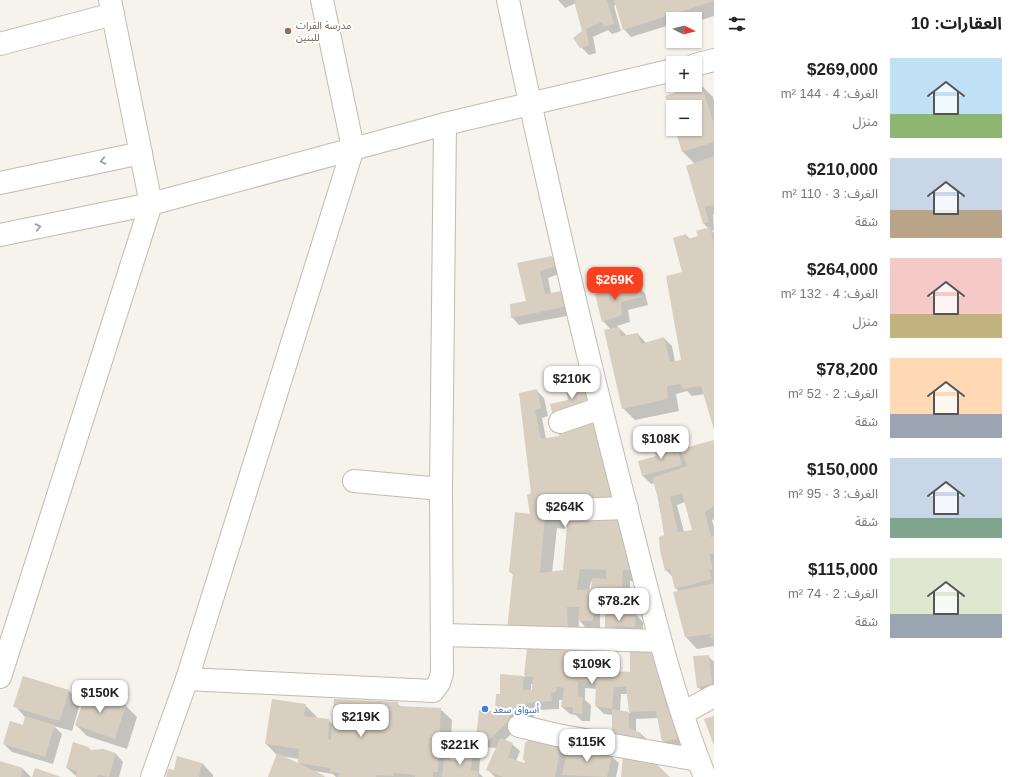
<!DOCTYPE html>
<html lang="ar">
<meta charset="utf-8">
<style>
:root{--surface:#fff;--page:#f2f2f2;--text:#222;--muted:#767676;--accent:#fc3f1d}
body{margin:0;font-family:Arial,"Noto Sans Arabic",sans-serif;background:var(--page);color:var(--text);direction:rtl;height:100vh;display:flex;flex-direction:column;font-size:15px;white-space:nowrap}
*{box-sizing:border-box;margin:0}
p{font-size:13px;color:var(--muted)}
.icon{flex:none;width:22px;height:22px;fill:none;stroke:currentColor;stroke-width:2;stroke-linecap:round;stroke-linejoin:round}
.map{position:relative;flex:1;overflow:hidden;direction:ltr}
.drawer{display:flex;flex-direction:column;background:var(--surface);width:300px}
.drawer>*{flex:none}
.needle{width:26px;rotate:96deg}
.buttons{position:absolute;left:666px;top:12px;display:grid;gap:8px}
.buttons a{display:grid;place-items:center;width:36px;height:36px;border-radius:0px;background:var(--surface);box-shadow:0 1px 3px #0004;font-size:20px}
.price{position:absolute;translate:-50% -34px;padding:0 9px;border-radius:8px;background:#fff;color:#222;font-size:13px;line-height:26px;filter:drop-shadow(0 1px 2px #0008)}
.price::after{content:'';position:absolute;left:50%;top:24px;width:12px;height:9px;margin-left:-6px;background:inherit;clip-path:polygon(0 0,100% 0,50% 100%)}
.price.on{background:var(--accent);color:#fff}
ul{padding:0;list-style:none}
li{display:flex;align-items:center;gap:12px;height:100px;padding:0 12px}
li span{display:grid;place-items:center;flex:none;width:112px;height:80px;border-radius:0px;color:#555}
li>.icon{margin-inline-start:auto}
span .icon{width:48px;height:48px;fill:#fffc;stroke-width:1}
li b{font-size:17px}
h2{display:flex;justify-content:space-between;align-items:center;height:48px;padding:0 12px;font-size:17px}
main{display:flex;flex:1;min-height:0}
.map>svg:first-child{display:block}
</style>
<main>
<section class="drawer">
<h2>العقارات: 10<svg class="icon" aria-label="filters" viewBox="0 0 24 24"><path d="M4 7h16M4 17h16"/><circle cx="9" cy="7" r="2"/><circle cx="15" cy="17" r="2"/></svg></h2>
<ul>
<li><span style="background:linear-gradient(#bfe0f5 70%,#8fb573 0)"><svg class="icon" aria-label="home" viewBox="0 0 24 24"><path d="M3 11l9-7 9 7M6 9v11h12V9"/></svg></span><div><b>$269,000</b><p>الغرف: 4 · 144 m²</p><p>منزل</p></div></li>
<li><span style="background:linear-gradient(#c9d6e8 65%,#b9a48a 0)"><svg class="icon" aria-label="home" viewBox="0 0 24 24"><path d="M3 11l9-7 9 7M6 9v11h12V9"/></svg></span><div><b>$210,000</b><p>الغرف: 3 · 110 m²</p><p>شقة</p></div></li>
<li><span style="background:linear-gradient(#f6c9c9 70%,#c2b280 0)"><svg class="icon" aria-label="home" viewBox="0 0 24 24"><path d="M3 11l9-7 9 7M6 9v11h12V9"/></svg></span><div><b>$264,000</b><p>الغرف: 4 · 132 m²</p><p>منزل</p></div></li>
<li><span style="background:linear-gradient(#ffd9b3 70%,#9aa5b1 0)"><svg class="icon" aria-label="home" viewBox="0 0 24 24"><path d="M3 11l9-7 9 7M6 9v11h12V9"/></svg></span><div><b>$78,200</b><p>الغرف: 2 · 52 m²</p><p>شقة</p></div></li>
<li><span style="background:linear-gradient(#c9d6e8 75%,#7fa58c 0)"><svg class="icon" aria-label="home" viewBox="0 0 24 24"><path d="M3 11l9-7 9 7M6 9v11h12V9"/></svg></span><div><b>$150,000</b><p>الغرف: 3 · 95 m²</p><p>شقة</p></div></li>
<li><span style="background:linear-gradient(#dfe7d0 70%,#9aa5b1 0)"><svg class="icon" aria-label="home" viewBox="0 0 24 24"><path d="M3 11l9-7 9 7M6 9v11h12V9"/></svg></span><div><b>$115,000</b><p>الغرف: 2 · 74 m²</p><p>شقة</p></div></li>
</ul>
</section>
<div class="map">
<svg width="714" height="777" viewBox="0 0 714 777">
<rect width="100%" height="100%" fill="#f6f3ec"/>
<g fill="#0003" fill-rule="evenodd">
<polygon points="558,0 714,0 714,16 695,22 695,19 673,19 673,24 631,37 624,29 616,4 614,6 621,31 612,34 608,30 593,37 596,53 589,55 581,47 583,31 576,3 565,8"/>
<polygon points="701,85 713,97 714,101 714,214 713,215 714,230 712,231 714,233 714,428 705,394 692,396 687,391 676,394 679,411 635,420 623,408 611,330 603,321 596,294 638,286 645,293 648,305 628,310 630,322 617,326 627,336 638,334 646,343 664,338 672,346 675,362 683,360 683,273 686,235 690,239 699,237 709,229 704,224 695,164 683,152 676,129 695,129 695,107 673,107 673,119 666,96"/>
<polygon points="552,257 559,265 562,273 548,278 551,294 561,292 569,299 572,315 519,325 512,317 527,302 518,263"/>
<path d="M536,390L544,398L548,416L542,418L546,439L642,581H630V589H634L642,597L641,604L620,602V610H600V628H586L579,620L577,649L585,658L597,659L610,647L618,655L620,672L631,673L652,648L685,747L671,749L663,741L658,718L636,719V732L641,734L649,741V750L613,715L604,714L596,706L597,689L585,688V700L591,705L590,721H582L576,715L570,714L562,707L563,700H559V709L535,710L534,717H514L518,721L516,729L504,741L512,744L520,751L516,761L525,764L562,742L569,749L611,756L619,763L616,777H495L487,769L497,748L485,747L477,739L500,712L497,709L501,694V675L525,677L528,649L514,575L510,572L531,515L532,494L527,455ZM569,516L564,571L552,573L557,528L565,529V517ZM591,581H593L592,590H589ZM531,684H533V694H531ZM621,694H628L630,713L620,711Z"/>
<path d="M714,441V519L712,520L714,527V646L697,649L686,637L679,592L676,588L673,577L666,570L665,536L655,483L651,484L643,476L639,462L657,457L666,442L673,449L677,447L684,455ZM685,502L693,531L684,532L677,505Z"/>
<polygon points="606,614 636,615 643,622 643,634 614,642"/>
<polygon points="708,656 714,662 714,693 706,695 698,687"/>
<polygon points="23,677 69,691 79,701 126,706 137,717 127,749 87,736 76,725 82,706 80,704 72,731 54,726 62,734 53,764 12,752 4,744 23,726 26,718 15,706"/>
<path d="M397,703L401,707L440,709L452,720L450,760L460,761L472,751L480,759L479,773L483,777H336L333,774L314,771L324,777H270L277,755L266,744L305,705L317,717L316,719L328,720L333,725ZM281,756L299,759V763L303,766Z"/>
<polygon points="91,751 116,754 123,762 119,777 77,777 67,768"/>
<polygon points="0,762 23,769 31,777 0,777"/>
<polygon points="202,763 213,775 213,777 167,777 175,771"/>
</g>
<g fill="#d8cfc1" fill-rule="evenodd">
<polygon points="577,0 607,0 614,24 603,27 602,22 586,29 589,45 580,48 573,38 582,31 574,1"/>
<polygon points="614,0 714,0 714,1 623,30"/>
<polygon points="701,84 714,124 714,142 682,152 675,129 695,129 695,107 673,107 673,122 665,96"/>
<polygon points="714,156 714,205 705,207 709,222 703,224 686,166"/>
<polygon points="710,227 714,243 714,430 701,386 683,389 680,384 667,386 668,399 622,409 604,330 619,327 621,336 638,333 641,344 664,337 670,362 681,360 666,276 682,272 673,238 686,234 687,239 698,236 696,231"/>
<polygon points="552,256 555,266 540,271 545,294 561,291 564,307 511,318 510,304 526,301 517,263"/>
<polygon points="638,285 641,297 621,302 622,315 602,322 595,294"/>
<polygon points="582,377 592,408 554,420 550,404 568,400 565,383"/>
<path d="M537,389L541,408L535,410L541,439L559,436L557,428L594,416L615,504L569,506L554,510V518L545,517L540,573L563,570L568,514L622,517L631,570H623L622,587L634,588L633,597L613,595V602L593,603V621H578L579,607H567L568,631H507L513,572H509L515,512L530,514L527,495L531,493L519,393ZM580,569L606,570V579L592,578L591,589L577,590Z"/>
<path d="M714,440V506L705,512L711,537L714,536V553L709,554L713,569L709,570L712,579L675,589L670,569L665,571L660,551L659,537L664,535L659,501L652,478L687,466L681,449ZM682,493L692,530L678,532L670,497Z"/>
<polygon points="667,441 669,449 677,446 682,465 642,476 638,461 656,456 653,445"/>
<polygon points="714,583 714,640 710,637 712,634 685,637 673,592"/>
<polygon points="605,613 636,614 635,627 615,626 616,634 605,634"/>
<polygon points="597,645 610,646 613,671 630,672 630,646 653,647 667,709 671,708 677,739 662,742 656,711 629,712 629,728 641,733 642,743 612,735 612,709 629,712 626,687 614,687 612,709 595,706 596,683 578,681 578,696 583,697 582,714 573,713 573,707 561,707 564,688 557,687 556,692 551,693 552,701 527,703 526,710 495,709 496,694 500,694 500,674 524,676 523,690 532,690 533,677 524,676 527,648 578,648 578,657 596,658"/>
<polygon points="709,655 712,684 697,688 693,656"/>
<polygon points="23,676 69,690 60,721 13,707"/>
<polygon points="82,690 126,705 115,739 75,725 82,705 78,703"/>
<polygon points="272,699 306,704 304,716 329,719 328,739 331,740 334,699 379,701 398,702 398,706 441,708 438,772 433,772 433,777 415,777 415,775 394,773 394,776 376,775 376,777 338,777 340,773 330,772 330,768 298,763 299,749 265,744"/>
<polygon points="479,710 510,712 509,721 488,741 476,739"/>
<polygon points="25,716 55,725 45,757 3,744 10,721 23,725"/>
<polygon points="714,716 714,746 704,719"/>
<polygon points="500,738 513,743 508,757 524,763 525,761 523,759 525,743 530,739 562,741 555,777 503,777 486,770"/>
<polygon points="73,742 88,747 91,750 103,749 116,753 109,777 98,775 97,777 76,777 77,771 66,768"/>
<polygon points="568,748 587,749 612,755 607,777 562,775"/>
<polygon points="460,749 473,750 471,770 478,771 478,777 442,777 444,759 459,760"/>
<polygon points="277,753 325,776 324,777 268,777"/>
<polygon points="177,756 202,763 199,777 166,777 168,769 174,770"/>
<polygon points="623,757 651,759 670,777 621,777"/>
<polygon points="0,761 23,768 21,777 0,777"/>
<polygon points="35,768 61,777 32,777"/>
</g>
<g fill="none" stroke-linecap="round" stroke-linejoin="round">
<defs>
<g id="minor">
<path d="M508,0C543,166 581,331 623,495C647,588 669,687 705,777"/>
<polyline points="0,44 113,14"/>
<polyline points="695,65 714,60"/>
<polyline points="0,183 141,153"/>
<polyline points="0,235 151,204 445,124 673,70"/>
<polyline points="560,422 601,408"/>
<polyline points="354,481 441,489"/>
<polyline points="569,510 627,508"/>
<polyline points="443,635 660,641"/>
<polyline points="0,677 151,204 110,0"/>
<polyline points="187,679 433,691 439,683 442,673 441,489 445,124"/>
<polyline points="683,713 714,696"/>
<polyline points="519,726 557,735 698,760"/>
<polyline points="152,777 187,679 353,148 322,0"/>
</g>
</defs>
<use href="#minor" stroke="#c2bbae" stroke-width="24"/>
<use href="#minor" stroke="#fff" stroke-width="22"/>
</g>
<defs><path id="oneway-chevron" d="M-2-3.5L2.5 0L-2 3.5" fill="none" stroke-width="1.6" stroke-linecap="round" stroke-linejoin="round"/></defs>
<g stroke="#9c9892">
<use href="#oneway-chevron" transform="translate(103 161) rotate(168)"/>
<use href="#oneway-chevron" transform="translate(38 227) rotate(-12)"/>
</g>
<circle fill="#8d6e63" stroke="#fff" stroke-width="1.5" cx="288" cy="31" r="4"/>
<circle fill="#3f7fe0" stroke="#fff" stroke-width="1.5" cx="485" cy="709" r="4"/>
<g text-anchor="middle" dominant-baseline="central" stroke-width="4" stroke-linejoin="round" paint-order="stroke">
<g font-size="10" fill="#785e54" stroke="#fff" text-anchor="start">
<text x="296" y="25">مدرسة الفرات<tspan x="296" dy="12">للبنين</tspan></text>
</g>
<g font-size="10" fill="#366cbe" stroke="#fff" text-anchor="start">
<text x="493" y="709">أسواق سعد</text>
</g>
</g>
</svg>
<div class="buttons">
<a><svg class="needle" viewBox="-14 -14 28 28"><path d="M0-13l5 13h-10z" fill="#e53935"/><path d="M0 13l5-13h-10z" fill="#767676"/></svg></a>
<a>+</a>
<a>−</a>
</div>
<b class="price on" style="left:615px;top:301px">$269K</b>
<b class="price" style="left:572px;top:400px">$210K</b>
<b class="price" style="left:661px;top:460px">$108K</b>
<b class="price" style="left:565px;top:528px">$264K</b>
<b class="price" style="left:619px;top:622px">$78.2K</b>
<b class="price" style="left:592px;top:685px">$109K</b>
<b class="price" style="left:100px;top:714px">$150K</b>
<b class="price" style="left:361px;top:738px">$219K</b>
<b class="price" style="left:587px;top:763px">$115K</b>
<b class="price" style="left:460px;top:766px">$221K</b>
</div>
</main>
